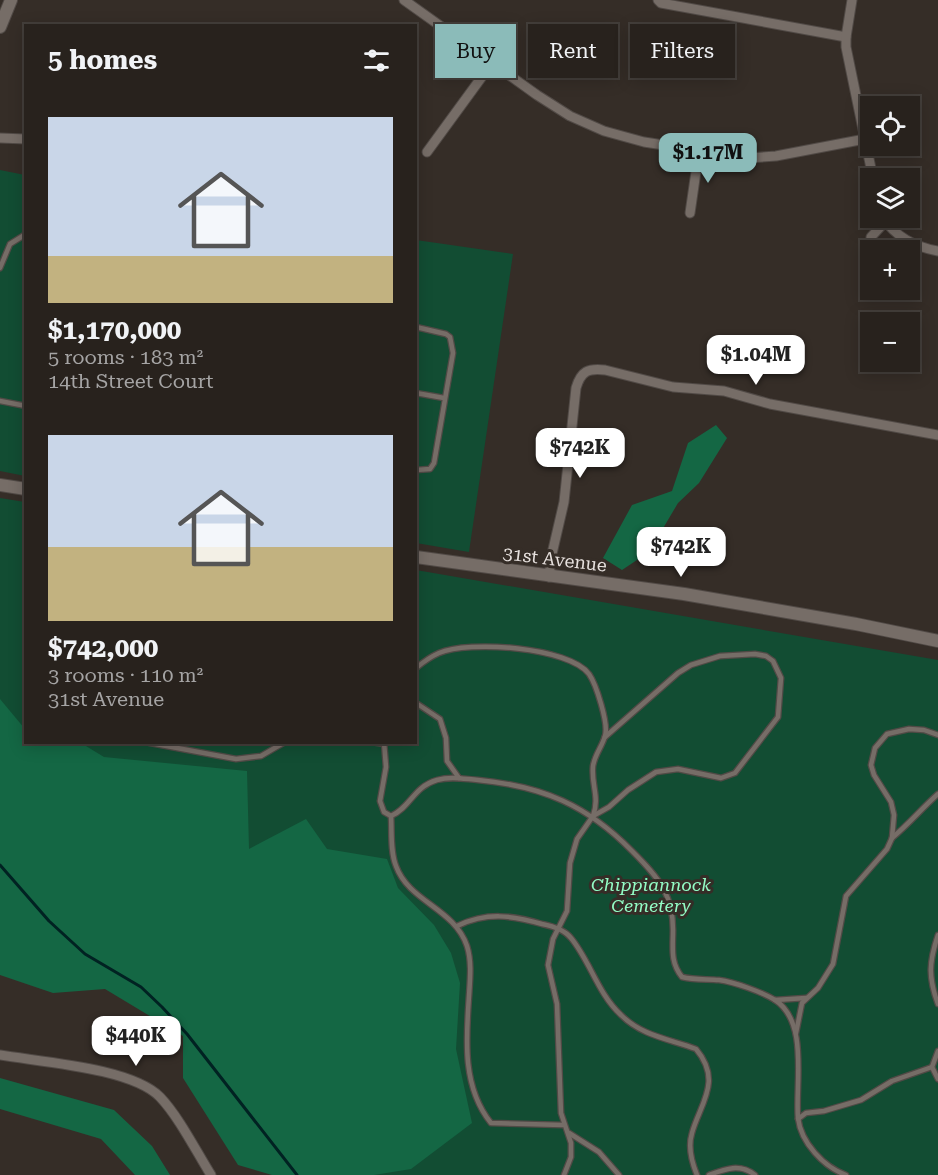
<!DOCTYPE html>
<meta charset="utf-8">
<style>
:root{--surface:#28221d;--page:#302a26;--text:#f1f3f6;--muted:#a5a4a4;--line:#443f3b;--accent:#8bbbb9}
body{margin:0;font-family:"Roboto Serif",serif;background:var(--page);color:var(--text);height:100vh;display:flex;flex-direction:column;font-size:22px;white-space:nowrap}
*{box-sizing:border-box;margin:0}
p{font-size:20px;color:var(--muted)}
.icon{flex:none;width:33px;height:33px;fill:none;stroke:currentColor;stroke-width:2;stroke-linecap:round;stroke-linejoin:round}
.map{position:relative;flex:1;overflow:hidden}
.details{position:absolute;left:24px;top:24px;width:393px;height:720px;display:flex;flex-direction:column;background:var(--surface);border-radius:0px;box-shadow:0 3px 15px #0003,0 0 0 2px var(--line)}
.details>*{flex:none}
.hud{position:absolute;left:435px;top:24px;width:412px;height:54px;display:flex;gap:12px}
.controls{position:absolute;left:860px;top:96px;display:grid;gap:12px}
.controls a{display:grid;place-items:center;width:60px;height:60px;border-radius:0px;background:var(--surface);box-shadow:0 3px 15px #0003,0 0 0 2px var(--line);font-size:30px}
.price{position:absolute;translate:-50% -51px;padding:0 14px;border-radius:12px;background:#fff;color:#222;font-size:20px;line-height:39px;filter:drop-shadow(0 2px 3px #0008)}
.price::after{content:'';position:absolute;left:50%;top:36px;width:18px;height:14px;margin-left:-9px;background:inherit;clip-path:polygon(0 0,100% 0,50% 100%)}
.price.selected{background:var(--accent);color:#111}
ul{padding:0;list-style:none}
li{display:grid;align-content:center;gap:12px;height:318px;padding:0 24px}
li span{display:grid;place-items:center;height:186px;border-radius:0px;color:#555}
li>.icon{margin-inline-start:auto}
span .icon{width:108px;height:108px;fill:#fffc;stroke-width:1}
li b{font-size:26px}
h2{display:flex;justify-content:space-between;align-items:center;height:72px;padding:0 24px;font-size:26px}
.pill{padding:0 21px;border-radius:0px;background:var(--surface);box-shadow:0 3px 15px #0003,0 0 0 2px var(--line);font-size:21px;line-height:54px}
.pill.selected{background:var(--accent);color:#111}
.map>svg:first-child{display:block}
</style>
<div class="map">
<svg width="938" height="1175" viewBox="0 0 938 1175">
<rect width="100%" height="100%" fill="#352d27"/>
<g fill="#124d33">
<polygon points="0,170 25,175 25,476 0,471"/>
<polygon points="416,240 513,254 469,552 416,543"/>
<polygon points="0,498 25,502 26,742 416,742 416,570 938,660 938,1175 336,1175 0,866"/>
</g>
<g fill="#146744">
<polygon points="716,425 727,438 699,483 678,503 649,552 622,570 603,558 632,505 672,491 688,443"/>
<polygon points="0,699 25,729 26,742 81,743 104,757 247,771 249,849 306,819 327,849 387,859 398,888 434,925 451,953 460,983 456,1049 472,1123 411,1169 374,1175 272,1175 238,1165 183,1078 183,1036 105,989 53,993 0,975"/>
<polygon points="0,1078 114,1110 152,1146 170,1175 135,1175 101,1139 0,1109"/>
</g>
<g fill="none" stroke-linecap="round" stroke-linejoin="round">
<polyline stroke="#012222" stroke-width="3" points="0,865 49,921 85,954 141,987 162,1007 187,1034 297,1175"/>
<defs>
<g id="service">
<polyline points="0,268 10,244 26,234"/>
<polyline points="416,327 446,334 450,337 453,353 434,463 430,469 416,470"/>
<polyline points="416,393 444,398"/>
<polyline points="0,401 26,406"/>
<path d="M416,668C422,663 430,657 439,653C468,640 569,647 589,674C596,684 609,724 605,736C602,747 595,754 593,766C591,785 600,797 593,816"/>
<polyline points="416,703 440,719 446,738 447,761 459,778"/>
<polyline points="145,742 236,759 261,756 285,742"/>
<polyline points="372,742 384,744"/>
<polyline points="384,742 386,767 380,801 384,812 391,816"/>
<path d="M391,816C411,807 413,787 437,780C451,776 464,779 478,780C542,786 587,805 632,851C643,862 657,876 664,890C670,901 673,917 673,930C673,948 670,962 682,977C694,980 706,979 719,980C734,982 762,992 775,1000C809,1022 795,1084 798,1118C801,1143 824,1167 846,1175"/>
<path d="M391,816C392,831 390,851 396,866C409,902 454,908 467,946C472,962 470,980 469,996C466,1039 462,1087 491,1123L563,1125"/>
<path d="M892,838C909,824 922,808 938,794"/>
<path d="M457,926C487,912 511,915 542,924C552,926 564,929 571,938C590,961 598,994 621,1015C642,1036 669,1039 696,1049C723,1081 700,1104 692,1133C688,1146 692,1163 697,1175"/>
<path d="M938,935C929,962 928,977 938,1004"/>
<polyline points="775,1000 806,998"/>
<polyline points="796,1033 802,1003 818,988 833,964 846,896 887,849 892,838 894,815 891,802 874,775 871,765 875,748 887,734 909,729 924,730 938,735"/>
<polyline points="938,1051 932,1067 938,1079"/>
<polyline points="798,1119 806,1113 824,1111 861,1100 892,1081 932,1067"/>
<polyline points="569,1133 599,1152 619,1175"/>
<polyline points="564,1175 571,1157 571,1143 561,1113 557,1004 548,965 553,939 567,911 570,863 577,839 593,816 609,807 628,790 656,772 678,769 721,778 735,773 778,717 781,678 773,661 766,656 755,654 720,656 691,665 678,673 605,737"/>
<path d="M709,1175C725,1169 740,1163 755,1175"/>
</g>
<g id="minor">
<polyline points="404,0 537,95 570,116 604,131 644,142 749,158 776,156 865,139"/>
<polyline points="658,0 661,3 846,37"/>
<polyline points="852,0 846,37 846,47 873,178"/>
<polyline points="0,138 26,139"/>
<polyline points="427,152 492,63"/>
<polyline points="690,213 699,151"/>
<path d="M883,218C896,237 915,247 938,251"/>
<polyline points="871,250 871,237 885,222"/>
<polyline points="898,250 905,240"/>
<path d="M549,577L551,558L564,502L576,388C581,371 588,368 605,370L673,387L724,391L770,404L938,435"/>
<path d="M0,1055C41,1062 132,1068 160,1097C179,1117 196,1151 211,1175"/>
</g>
<g id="tertiary">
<polyline points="0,27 11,0"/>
<polyline points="0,485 26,489"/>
<polyline points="416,557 684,594 856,624 938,641"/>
</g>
</defs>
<use href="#service" stroke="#514a46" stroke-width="7"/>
<use href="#minor" stroke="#514a46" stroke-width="11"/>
<use href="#tertiary" stroke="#514a46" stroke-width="14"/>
<use href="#service" stroke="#766d67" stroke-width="4.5"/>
<use href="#minor" stroke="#766d67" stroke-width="9"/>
<use href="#tertiary" stroke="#766d67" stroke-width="12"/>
</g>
<g text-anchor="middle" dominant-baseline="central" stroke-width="6" stroke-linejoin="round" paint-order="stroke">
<g font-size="18" fill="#e7e1de" stroke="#352d27">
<text transform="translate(555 559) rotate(7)">31st Avenue</text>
</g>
<g font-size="18" font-style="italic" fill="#93fcc5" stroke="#352d27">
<text x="651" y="884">Chippiannock<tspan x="651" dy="21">Cemetery</tspan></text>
</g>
</g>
</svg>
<div class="controls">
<a><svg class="icon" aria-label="locate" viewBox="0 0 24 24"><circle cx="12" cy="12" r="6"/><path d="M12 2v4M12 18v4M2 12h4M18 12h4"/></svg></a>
<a><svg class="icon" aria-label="layers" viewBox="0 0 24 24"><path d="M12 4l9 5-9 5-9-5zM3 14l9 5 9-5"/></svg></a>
<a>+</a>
<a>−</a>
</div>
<b class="price selected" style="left:708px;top:184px">$1.17M</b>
<b class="price" style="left:756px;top:386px">$1.04M</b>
<b class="price" style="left:580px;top:479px">$742K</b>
<b class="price" style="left:681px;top:578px">$742K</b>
<b class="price" style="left:136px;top:1067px">$440K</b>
<div class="hud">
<a class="pill selected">Buy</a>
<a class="pill">Rent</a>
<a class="pill">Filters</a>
</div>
<section class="details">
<h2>5 homes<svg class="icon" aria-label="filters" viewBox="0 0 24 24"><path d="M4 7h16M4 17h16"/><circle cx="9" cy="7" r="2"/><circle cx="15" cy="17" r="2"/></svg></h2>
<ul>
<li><span style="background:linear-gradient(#c9d6e8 75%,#c2b280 0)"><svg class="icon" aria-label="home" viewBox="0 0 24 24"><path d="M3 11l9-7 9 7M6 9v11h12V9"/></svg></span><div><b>$1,170,000</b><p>5 rooms · 183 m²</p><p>14th Street Court</p></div></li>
<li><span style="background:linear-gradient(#c9d6e8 60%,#c2b280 0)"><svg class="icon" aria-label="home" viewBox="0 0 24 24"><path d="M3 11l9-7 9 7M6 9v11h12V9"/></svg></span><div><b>$742,000</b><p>3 rooms · 110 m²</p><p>31st Avenue</p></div></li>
</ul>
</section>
</div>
